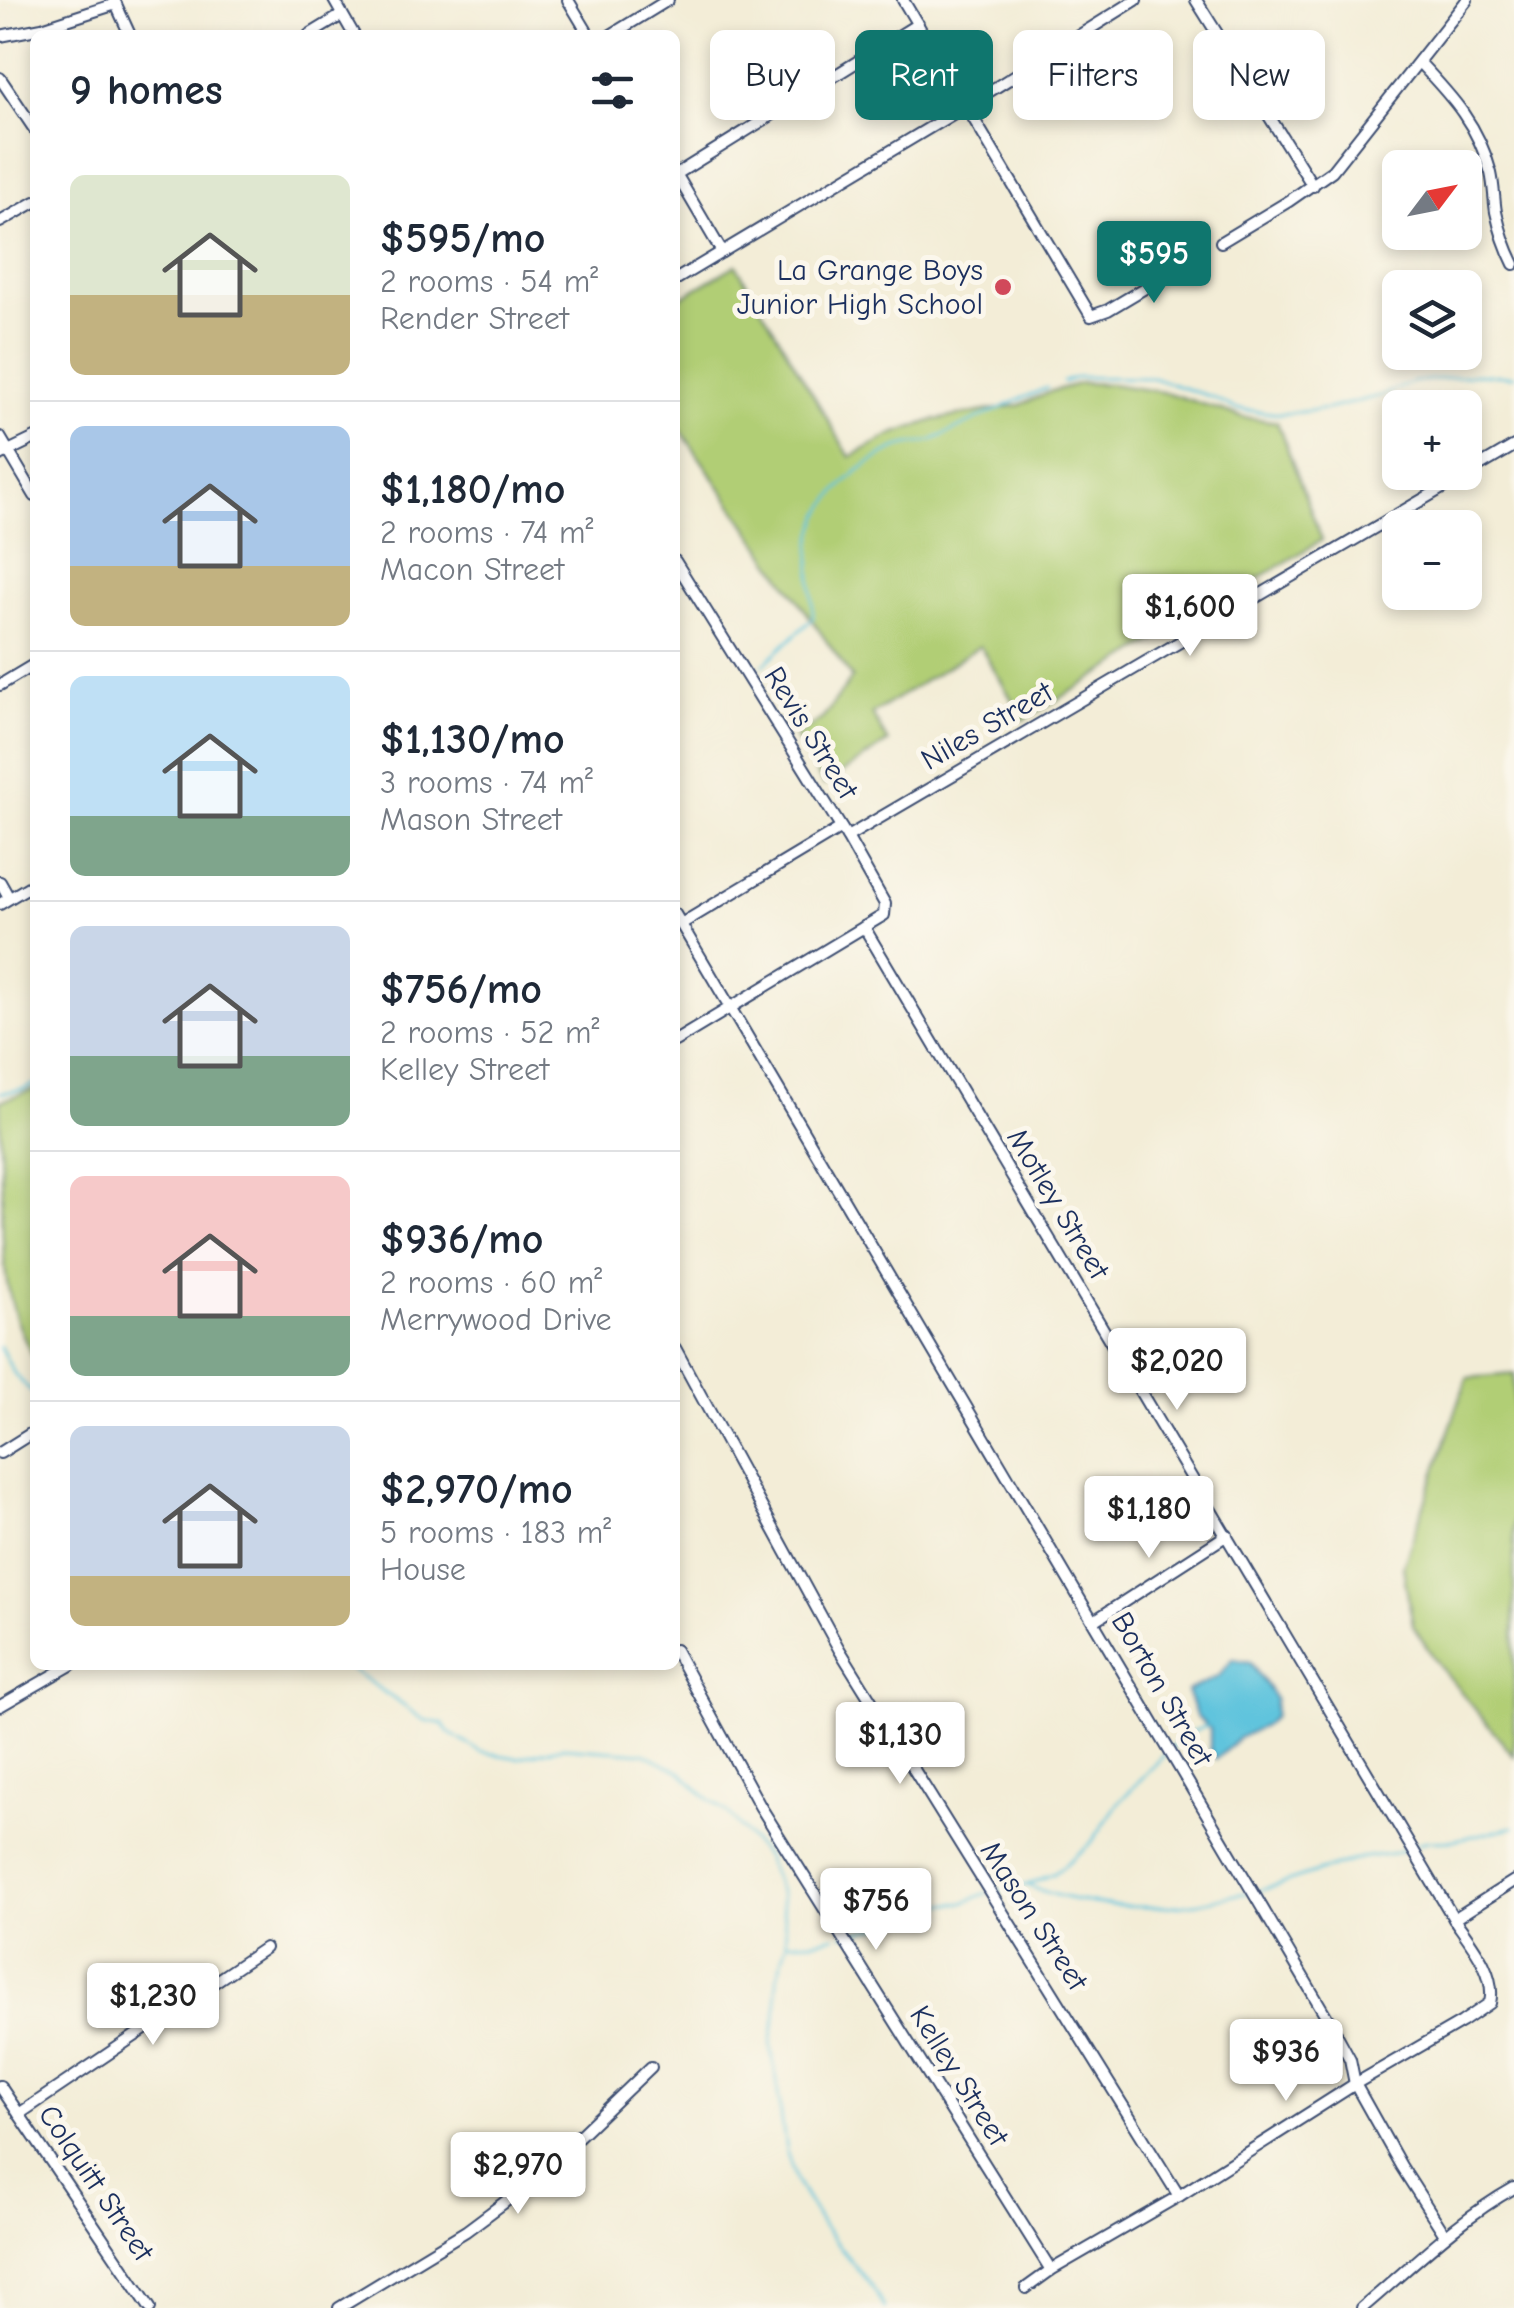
<!DOCTYPE html>
<meta charset="utf-8">
<style>
:root{--surface:#fff;--page:#f6f6f7;--text:#1f2937;--muted:#747a83;--line:#e0e1e3;--accent:#0f766e}
body{margin:0;font-family:"Comic Neue",sans-serif;background:var(--page);color:var(--text);height:100vh;display:flex;flex-direction:column;font-size:38px;white-space:nowrap}
*{box-sizing:border-box;margin:0}
p{font-size:32px;color:var(--muted)}
.icon{flex:none;width:55px;height:55px;fill:none;stroke:currentColor;stroke-width:2;stroke-linecap:round;stroke-linejoin:round}
.map{position:relative;flex:1;overflow:hidden}
.side{position:absolute;left:30px;top:30px;width:650px;height:1640px;display:flex;flex-direction:column;background:var(--surface);border-radius:15px;box-shadow:0 5px 15px #0003}
.side>*{flex:none}
.hud{position:absolute;left:710px;top:30px;width:652px;height:90px;display:flex;gap:20px}
.needle{width:65px;rotate:58deg}
.fabs{position:absolute;left:1382px;top:150px;display:grid;gap:20px}
.fabs a{display:grid;place-items:center;width:100px;height:100px;border-radius:15px;background:var(--surface);box-shadow:0 5px 15px #0003;font-size:50px}
.price{position:absolute;translate:-50% -85px;padding:0 22px;border-radius:10px;background:#fff;color:#222;font-size:32px;line-height:65px;filter:drop-shadow(0 2px 5px #0008)}
.price::after{content:'';position:absolute;left:50%;top:60px;width:30px;height:22px;margin-left:-15px;background:inherit;clip-path:polygon(0 0,100% 0,50% 100%)}
.price.active{background:var(--accent);color:#fff}
ul{padding:0;list-style:none}
li{display:flex;align-items:center;gap:30px;height:250px;padding:0 40px}
li+li{border-top:2px solid var(--line)}
li span{display:grid;place-items:center;flex:none;width:280px;height:200px;border-radius:15px;color:#555}
li>.icon{margin-inline-start:auto}
span .icon{width:120px;height:120px;fill:#fffc;stroke-width:1}
li b{font-size:42px}
h2{display:flex;justify-content:space-between;align-items:center;height:120px;padding:0 40px;font-size:42px}
.chip{padding:0 35px;border-radius:15px;background:var(--surface);box-shadow:0 5px 15px #0003;font-size:35px;line-height:90px}
.chip.active{background:var(--accent);color:#fff}
.map>svg:first-child{display:block}
</style>
<div class="map">
<svg width="1514" height="2308" viewBox="0 0 1514 2308">
<rect width="100%" height="100%" fill="#fbf7ec"/>
<filter id="ink" filterUnits="userSpaceOnUse"><feTurbulence type="fractalNoise" baseFrequency=".01" numOctaves="2"/><feDisplacementMap in="SourceGraphic" scale="20" xChannelSelector="R" yChannelSelector="G"/><feConvolveMatrix kernelMatrix="1 2 1 2 8 2 1 2 1" color-interpolation-filters="sRGB"/></filter>
<filter id="wash" filterUnits="userSpaceOnUse"><feTurbulence type="fractalNoise" baseFrequency=".0048" numOctaves="4" result="noise"/><feDisplacementMap in="SourceGraphic" scale="40" xChannelSelector="R" yChannelSelector="G"/><feGaussianBlur stdDeviation="2.25" result="paint"/><feColorMatrix in="noise" values="0 0 0 0 0 0 0 0 0 0 0 0 0 0 0 0 0 1.4 0 .05"/><feComposite in="paint" operator="in"/></filter>
<g filter="url(#wash)">
<rect width="100%" height="100%" fill="#f3edd7"/>
<g fill="#b1ce75" stroke="#667e6a" stroke-width="2.5">
<polygon points="736,265 850,457 893,434 934,420 1020,405 1052,391 1081,383 1111,384 1168,393 1243,417 1277,422 1322,540 1024,720 980,646 872,714 888,742 824,785 795,737 823,718 852,678 675,422 675,301"/>
<path d="M35,1089V1360C0,1297 3,1253 2,1180C2,1153 0,1127 0,1101Z"/>
<polygon points="1514,1374 1514,1756 1440,1667 1413,1626 1403,1567 1467,1378"/>
</g>
<polygon fill="#60c4dd" stroke="#3e7a9e" stroke-width="2.5" points="1233,1659 1250,1662 1275,1699 1274,1717 1263,1726 1239,1738 1216,1759 1210,1749 1210,1729 1196,1715 1187,1691 1219,1676"/>
<g fill="none" stroke-linecap="round" stroke-linejoin="round">
<g stroke="#60c4dd" stroke-width="2.5">
<polyline points="1063,382 1077,377 1153,378 1212,397 1236,409 1281,414 1328,409 1383,395 1413,382 1477,374 1514,376"/>
<path d="M763,665L813,618C813,594 808,565 812,541C820,498 859,464 897,448C909,443 923,445 935,439C972,422 1009,403 1047,388"/>
<polyline points="0,1093 24,1089 35,1084"/>
<polyline points="0,1347 15,1375 35,1395"/>
<polyline points="345,1665 424,1720 443,1724 449,1733 481,1752 518,1758 562,1747 644,1753 681,1772 705,1796 727,1812 766,1857 781,1894 787,1942 777,1979 777,2005 771,2045 786,2150 796,2182 824,2228 873,2288 884,2308"/>
<polyline points="1171,1748 1184,1735 1207,1726"/>
<polyline points="1417,1844 1427,1841 1454,1840 1514,1827"/>
<path d="M1027,1885C1076,1906 1146,1912 1199,1903C1215,1900 1230,1895 1246,1893"/>
<polyline points="995,1891 1027,1885 1055,1873 1091,1843 1119,1802 1166,1753"/>
<polyline points="1259,1891 1360,1858 1395,1853 1409,1847"/>
<polyline points="843,1935 911,1920 938,1905 963,1903 987,1893"/>
<polyline points="789,1942 814,1941 835,1936"/>
</g>
</g>
</g>
<g filter="url(#ink)">
<g fill="none" stroke-linecap="round" stroke-linejoin="round">
<defs>
<g id="minor">
<polyline points="114,0 130,35"/>
<polyline points="334,0 354,35"/>
<polyline points="568,0 589,35"/>
<polyline points="903,0 1091,316 1108,310 1202,254"/>
<polyline points="1196,0 1313,186"/>
<polyline points="309,35 342,15"/>
<polyline points="611,35 668,0"/>
<polyline points="0,36 42,28 116,4"/>
<path d="M1420,63C1453,98 1478,125 1491,173C1494,186 1494,200 1496,212C1500,231 1506,248 1514,264"/>
<polyline points="0,78 35,130"/>
<polyline points="675,172 722,252"/>
<polyline points="675,175 918,24"/>
<polyline points="0,222 35,202"/>
<polyline points="1221,242 1289,201 1332,171 1467,0"/>
<polyline points="675,280 966,106 1136,0"/>
<polyline points="0,437 35,496"/>
<polyline points="0,455 35,438"/>
<polyline points="675,561 847,837 885,904 884,915 675,1041"/>
<polyline points="0,685 35,664"/>
<polyline points="847,837 1514,446"/>
<polyline points="0,882 9,898"/>
<polyline points="0,904 35,883"/>
<polyline points="675,914 1332,2026 1350,2059 1355,2084 1401,2166 1445,2235"/>
<polyline points="681,924 841,828"/>
<path d="M864,927L1454,1919C1470,1942 1497,1973 1490,2003L1462,2022L1355,2084L1179,2196L1051,2270L1026,2288"/>
<polyline points="675,1348 839,1649 1179,2196"/>
<polyline points="0,1453 35,1431"/>
<polyline points="1094,1621 1227,1535"/>
<polyline points="675,1650 760,1806 1051,2270"/>
<polyline points="0,1706 71,1665"/>
<polyline points="1454,1919 1514,1881"/>
<polyline points="0,2086 150,2308"/>
<polyline points="19,2114 265,1948"/>
<polyline points="339,2308 466,2231 529,2184 651,2067"/>
<path d="M1362,2308C1412,2266 1457,2220 1514,2188"/>
</g>
</defs>
<use href="#minor" stroke="#3b4c70" stroke-width="14"/>
<use href="#minor" stroke="#fff" stroke-width="10"/>
</g>
</g>
<circle fill="#d1495b" stroke="#fbf7ec" stroke-width="4" cx="1003" cy="287" r="10"/>
<g text-anchor="middle" dominant-baseline="central" stroke-width="10" stroke-linejoin="round" paint-order="stroke">
<g font-size="30" fill="#1b2f5e" stroke="#fbf7ec" text-anchor="end">
<text x="983" y="270">La Grange Boys<tspan x="983" dy="34">Junior High School</tspan></text>
</g>
<g font-size="30" fill="#1b2f5e" stroke="#fbf7ec">
<text transform="translate(987 726) rotate(-30)">Niles Street</text>
<text transform="translate(811 733) rotate(58)">Revis Street</text>
<text transform="translate(1058 1204) rotate(59)">Motley Street</text>
<text transform="translate(1162 1689) rotate(60)">Borton Street</text>
<text transform="translate(1034 1916) rotate(57)">Mason Street</text>
<text transform="translate(959 2076) rotate(58)">Kelley Street</text>
<text transform="translate(96 2183) rotate(56)">Colquitt Street</text>
</g>
</g>
</svg>
<div class="fabs">
<a><svg class="needle" viewBox="-14 -14 28 28"><path d="M0-13l5 13h-10z" fill="#e53935"/><path d="M0 13l5-13h-10z" fill="#747a83"/></svg></a>
<a><svg class="icon" aria-label="layers" viewBox="0 0 24 24"><path d="M12 4l9 5-9 5-9-5zM3 14l9 5 9-5"/></svg></a>
<a>+</a>
<a>−</a>
</div>
<b class="price active" style="left:1154px;top:306px">$595</b>
<b class="price" style="left:1190px;top:659px">$1,600</b>
<b class="price" style="left:1177px;top:1413px">$2,020</b>
<b class="price" style="left:1149px;top:1561px">$1,180</b>
<b class="price" style="left:900px;top:1787px">$1,130</b>
<b class="price" style="left:876px;top:1953px">$756</b>
<b class="price" style="left:153px;top:2048px">$1,230</b>
<b class="price" style="left:1286px;top:2104px">$936</b>
<b class="price" style="left:518px;top:2217px">$2,970</b>
<div class="hud">
<a class="chip">Buy</a>
<a class="chip active">Rent</a>
<a class="chip">Filters</a>
<a class="chip">New</a>
</div>
<section class="side">
<h2>9 homes<svg class="icon" aria-label="filters" viewBox="0 0 24 24"><path d="M4 7h16M4 17h16"/><circle cx="9" cy="7" r="2"/><circle cx="15" cy="17" r="2"/></svg></h2>
<ul>
<li><span style="background:linear-gradient(#dfe7d0 60%,#c2b280 0)"><svg class="icon" aria-label="home" viewBox="0 0 24 24"><path d="M3 11l9-7 9 7M6 9v11h12V9"/></svg></span><div><b>$595/mo</b><p>2 rooms · 54 m²</p><p>Render Street</p></div></li>
<li><span style="background:linear-gradient(#a9c7e8 70%,#c2b280 0)"><svg class="icon" aria-label="home" viewBox="0 0 24 24"><path d="M3 11l9-7 9 7M6 9v11h12V9"/></svg></span><div><b>$1,180/mo</b><p>2 rooms · 74 m²</p><p>Macon Street</p></div></li>
<li><span style="background:linear-gradient(#bfe0f5 70%,#7fa58c 0)"><svg class="icon" aria-label="home" viewBox="0 0 24 24"><path d="M3 11l9-7 9 7M6 9v11h12V9"/></svg></span><div><b>$1,130/mo</b><p>3 rooms · 74 m²</p><p>Mason Street</p></div></li>
<li><span style="background:linear-gradient(#c9d6e8 65%,#7fa58c 0)"><svg class="icon" aria-label="home" viewBox="0 0 24 24"><path d="M3 11l9-7 9 7M6 9v11h12V9"/></svg></span><div><b>$756/mo</b><p>2 rooms · 52 m²</p><p>Kelley Street</p></div></li>
<li><span style="background:linear-gradient(#f6c9c9 70%,#7fa58c 0)"><svg class="icon" aria-label="home" viewBox="0 0 24 24"><path d="M3 11l9-7 9 7M6 9v11h12V9"/></svg></span><div><b>$936/mo</b><p>2 rooms · 60 m²</p><p>Merrywood Drive</p></div></li>
<li><span style="background:linear-gradient(#c9d6e8 75%,#c2b280 0)"><svg class="icon" aria-label="home" viewBox="0 0 24 24"><path d="M3 11l9-7 9 7M6 9v11h12V9"/></svg></span><div><b>$2,970/mo</b><p>5 rooms · 183 m²</p><p>House</p></div></li>
</ul>
</section>
</div>
